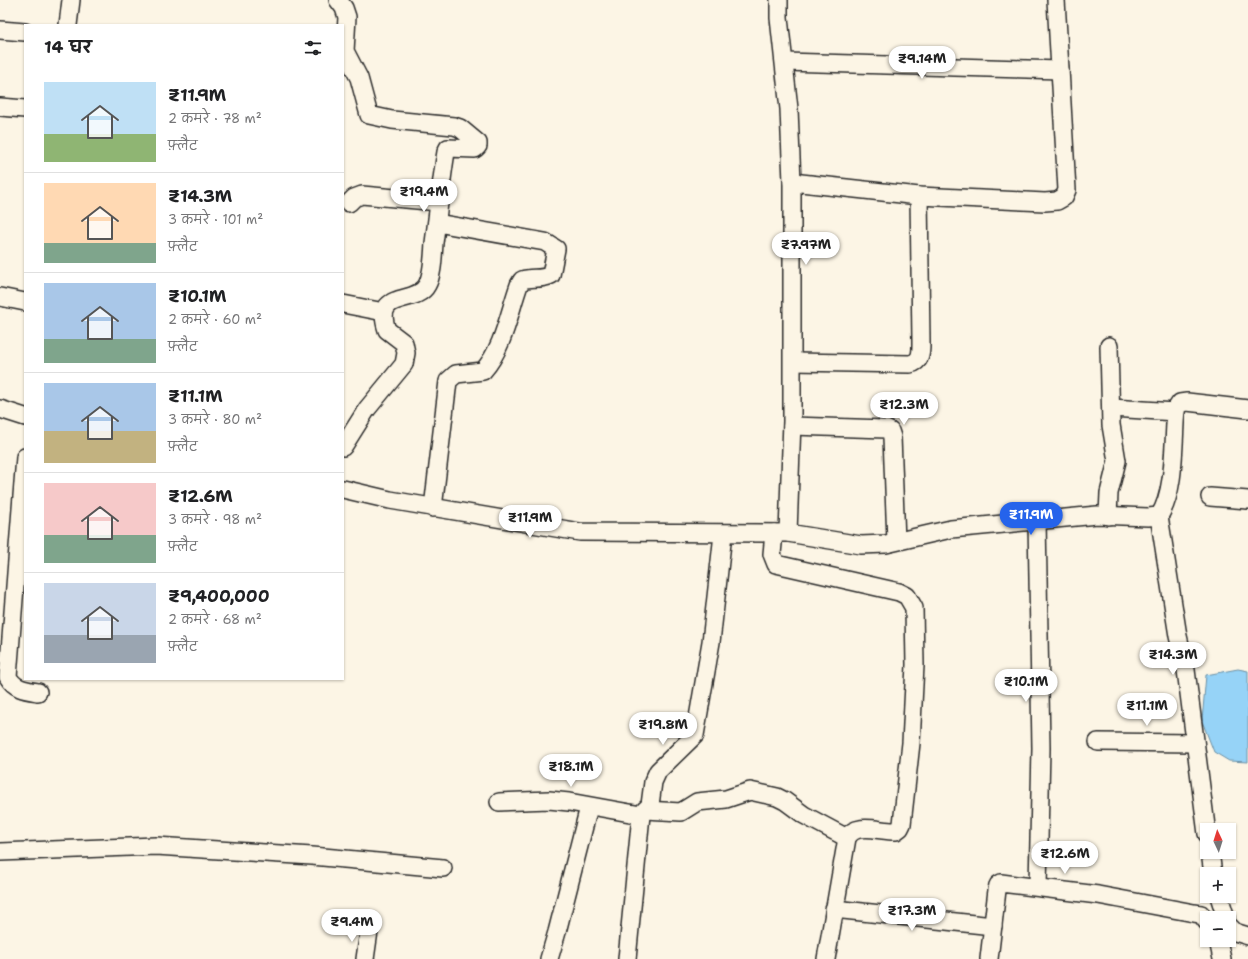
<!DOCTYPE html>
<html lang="hi">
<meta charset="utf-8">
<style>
:root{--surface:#fff;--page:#f2f2f2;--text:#202124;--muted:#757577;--line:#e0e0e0;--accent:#2563eb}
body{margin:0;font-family:"Shantell Sans","Playpen Sans Deva",sans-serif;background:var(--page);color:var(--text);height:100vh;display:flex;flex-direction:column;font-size:15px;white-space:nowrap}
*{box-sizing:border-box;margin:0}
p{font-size:13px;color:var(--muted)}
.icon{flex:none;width:22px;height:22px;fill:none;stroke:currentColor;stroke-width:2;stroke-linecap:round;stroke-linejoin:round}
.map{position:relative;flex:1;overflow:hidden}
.drawer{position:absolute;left:24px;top:24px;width:320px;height:656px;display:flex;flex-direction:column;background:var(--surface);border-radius:0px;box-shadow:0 1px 3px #0004}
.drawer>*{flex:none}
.needle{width:26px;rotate:356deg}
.fabs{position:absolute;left:1200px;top:823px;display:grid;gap:8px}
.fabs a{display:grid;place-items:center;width:36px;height:36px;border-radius:0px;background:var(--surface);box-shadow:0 1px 3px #0004;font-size:20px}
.price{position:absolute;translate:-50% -34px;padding:0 9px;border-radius:14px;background:#fff;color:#222;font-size:13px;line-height:26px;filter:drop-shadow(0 1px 2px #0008)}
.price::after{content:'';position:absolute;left:50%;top:24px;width:12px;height:9px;margin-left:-6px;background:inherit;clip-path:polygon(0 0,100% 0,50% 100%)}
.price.active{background:var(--accent);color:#fff}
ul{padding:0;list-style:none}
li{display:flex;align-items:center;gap:12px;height:100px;padding:0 20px}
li+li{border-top:1px solid var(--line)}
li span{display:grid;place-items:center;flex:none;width:112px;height:80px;border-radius:0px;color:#555}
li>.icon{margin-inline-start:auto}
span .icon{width:48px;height:48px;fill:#fffc;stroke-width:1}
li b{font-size:17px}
h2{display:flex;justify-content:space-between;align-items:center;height:48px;padding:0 20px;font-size:17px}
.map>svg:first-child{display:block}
</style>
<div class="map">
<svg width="1248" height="959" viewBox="0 0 1248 959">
<rect width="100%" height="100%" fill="#fcf5e5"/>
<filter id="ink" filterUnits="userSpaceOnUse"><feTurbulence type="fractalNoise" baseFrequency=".025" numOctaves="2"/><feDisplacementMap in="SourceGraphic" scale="8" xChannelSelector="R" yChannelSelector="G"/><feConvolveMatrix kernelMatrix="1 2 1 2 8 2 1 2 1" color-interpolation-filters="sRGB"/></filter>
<g filter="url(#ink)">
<polygon fill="#96d3f7" stroke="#6b90a5" points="1238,669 1248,671 1248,762 1229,761 1214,752 1202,721 1206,675"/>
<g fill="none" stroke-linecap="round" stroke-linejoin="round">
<defs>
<g id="minor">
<path d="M338,0L344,8L347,17L345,51L359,78L369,115L392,120L454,126L460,128L478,143V146L475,149L448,148L446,152C441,182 438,213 434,243C433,256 433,274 427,285C416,306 373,289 387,330L404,343L406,353L404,364L367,409L343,447"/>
<polyline points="779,0 779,18 789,109 792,182 792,421 788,533"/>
<polyline points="68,25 71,0"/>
<polyline points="0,30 25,32"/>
<polyline points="785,62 1060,70"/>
<polyline points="0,107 25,109"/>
<polyline points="792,182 919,196 1045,202 1057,201 1064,197 1067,190 1056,0"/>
<polyline points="349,203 354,198 362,195 439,202"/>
<polyline points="0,297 25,302"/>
<polyline points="343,304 384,312"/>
<path d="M793,362L910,364C922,362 921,351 921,341L919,196"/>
<polyline points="1111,408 1176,412"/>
<polyline points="0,409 25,417"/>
<polyline points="792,426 886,429 890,431 892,437 896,541"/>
<path d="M25,457L8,677C15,689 25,690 38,692"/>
<path d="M343,489L390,500L580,532L788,533L861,545L886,544L951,529L1097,515L1148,517L1159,516C1176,491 1173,439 1176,409L1180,403L1187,402L1248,409"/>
<polyline points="1210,497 1248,500"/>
<path d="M433,508L448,381L456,374L483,371C503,349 509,313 519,285L522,280C532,277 541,280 551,275L556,249L545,242L437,223"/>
<polyline points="1108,516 1109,493 1117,461 1111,425 1109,346"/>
<polyline points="1159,516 1178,636 1186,670 1207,834"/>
<polyline points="1037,521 1041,748 1038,886"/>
<path d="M774,533L772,554L776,564L899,592L907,596L914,608L915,665L911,743L902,824L900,828L896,831C881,832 856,821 847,838L826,959"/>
<polyline points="1098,742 1195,743"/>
<polyline points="499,802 549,800 569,802 641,815"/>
<polyline points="645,810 681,812 697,802 726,799 750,791 777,797 785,801 804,815 847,838"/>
<polyline points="0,852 156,846 312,856 443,868"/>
<polyline points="1210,852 1213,874"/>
<polyline points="1219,896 1226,918"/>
<polyline points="834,909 993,926"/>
<polyline points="1229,926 1235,932 1248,936"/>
<polyline points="1221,940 1219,945 1222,959"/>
<polyline points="365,959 369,931"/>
<polyline points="549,959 557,932 589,807"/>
<polyline points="627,959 641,815 650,805 653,782 658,771 695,735 711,642 723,534"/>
<polyline points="989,959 997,890 998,885 1001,883 1098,895 1194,913 1201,914 1207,922"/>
</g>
</defs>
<use href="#minor" stroke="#2b2b2b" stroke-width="20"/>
<use href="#minor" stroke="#fcf5e5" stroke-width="17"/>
</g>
</g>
</svg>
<div class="fabs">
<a><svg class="needle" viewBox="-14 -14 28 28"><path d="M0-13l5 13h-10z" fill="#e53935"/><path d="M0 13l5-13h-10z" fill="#757577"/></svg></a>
<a>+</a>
<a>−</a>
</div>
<b class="price" style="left:922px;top:80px">₹9.14M</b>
<b class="price" style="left:424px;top:213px">₹19.4M</b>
<b class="price" style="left:806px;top:266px">₹7.97M</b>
<b class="price" style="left:904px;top:426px">₹12.3M</b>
<b class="price active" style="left:1031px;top:536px">₹11.9M</b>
<b class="price" style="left:530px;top:539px">₹11.9M</b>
<b class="price" style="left:1173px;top:676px">₹14.3M</b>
<b class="price" style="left:1026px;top:703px">₹10.1M</b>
<b class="price" style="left:1147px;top:727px">₹11.1M</b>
<b class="price" style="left:663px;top:746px">₹19.8M</b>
<b class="price" style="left:571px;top:788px">₹18.1M</b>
<b class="price" style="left:1065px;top:875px">₹12.6M</b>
<b class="price" style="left:912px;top:932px">₹17.3M</b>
<b class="price" style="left:352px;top:943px">₹9.4M</b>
<section class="drawer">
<h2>14 घर<svg class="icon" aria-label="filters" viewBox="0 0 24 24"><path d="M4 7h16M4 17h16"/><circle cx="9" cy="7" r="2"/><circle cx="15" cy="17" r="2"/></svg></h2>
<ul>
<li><span style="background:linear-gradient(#bfe0f5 65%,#8fb573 0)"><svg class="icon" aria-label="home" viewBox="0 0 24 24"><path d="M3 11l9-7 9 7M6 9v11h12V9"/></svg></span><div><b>₹11.9M</b><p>2 कमरे · 78 m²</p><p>फ़्लैट</p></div></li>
<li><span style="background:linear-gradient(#ffd9b3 75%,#7fa58c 0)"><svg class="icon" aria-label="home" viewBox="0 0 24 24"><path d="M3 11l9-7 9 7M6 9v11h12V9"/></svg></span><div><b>₹14.3M</b><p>3 कमरे · 101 m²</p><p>फ़्लैट</p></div></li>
<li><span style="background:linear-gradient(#a9c7e8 70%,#7fa58c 0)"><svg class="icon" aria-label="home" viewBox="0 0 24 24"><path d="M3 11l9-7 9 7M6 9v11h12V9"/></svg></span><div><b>₹10.1M</b><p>2 कमरे · 60 m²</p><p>फ़्लैट</p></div></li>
<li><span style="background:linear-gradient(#a9c7e8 60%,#c2b280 0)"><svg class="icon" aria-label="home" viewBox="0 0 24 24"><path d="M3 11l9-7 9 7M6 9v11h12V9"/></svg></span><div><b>₹11.1M</b><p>3 कमरे · 80 m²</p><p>फ़्लैट</p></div></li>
<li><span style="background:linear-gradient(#f6c9c9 65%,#7fa58c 0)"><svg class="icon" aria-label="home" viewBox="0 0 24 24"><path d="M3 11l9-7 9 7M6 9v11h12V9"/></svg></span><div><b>₹12.6M</b><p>3 कमरे · 98 m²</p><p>फ़्लैट</p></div></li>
<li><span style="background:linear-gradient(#c9d6e8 65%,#9aa5b1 0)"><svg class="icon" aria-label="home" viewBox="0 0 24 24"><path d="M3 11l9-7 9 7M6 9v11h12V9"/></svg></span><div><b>₹9,400,000</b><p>2 कमरे · 68 m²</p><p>फ़्लैट</p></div></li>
</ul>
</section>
</div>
